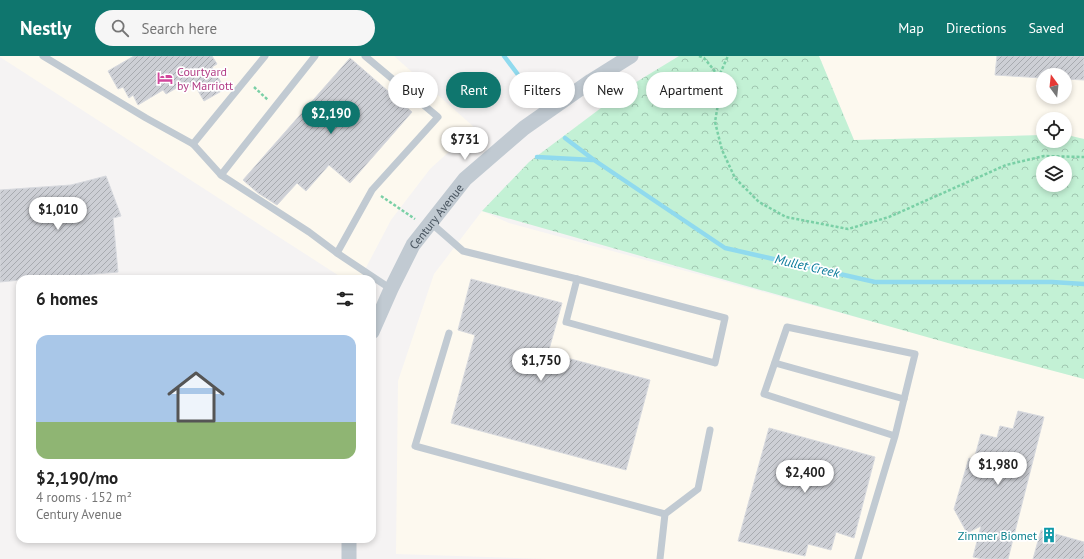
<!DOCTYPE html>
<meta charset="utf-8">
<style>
:root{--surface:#fff;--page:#f6f6f6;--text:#222;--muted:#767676;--line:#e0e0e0;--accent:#0f766e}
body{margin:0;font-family:"PT Sans",sans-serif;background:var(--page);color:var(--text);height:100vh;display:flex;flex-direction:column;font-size:15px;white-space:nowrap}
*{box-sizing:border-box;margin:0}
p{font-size:13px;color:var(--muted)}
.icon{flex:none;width:22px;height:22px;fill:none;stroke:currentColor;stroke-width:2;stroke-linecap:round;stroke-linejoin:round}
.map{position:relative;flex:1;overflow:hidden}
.sheet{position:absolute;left:16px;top:219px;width:360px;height:268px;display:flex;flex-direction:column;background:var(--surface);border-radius:12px;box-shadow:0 2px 6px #0003}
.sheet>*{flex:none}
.guide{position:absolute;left:388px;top:16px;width:380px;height:36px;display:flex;gap:8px}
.needle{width:26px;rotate:345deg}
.fabs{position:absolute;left:1036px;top:12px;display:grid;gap:8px}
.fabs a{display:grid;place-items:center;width:36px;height:36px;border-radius:50%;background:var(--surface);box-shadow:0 2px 6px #0003;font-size:20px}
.price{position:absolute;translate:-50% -34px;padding:0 9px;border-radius:14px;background:#fff;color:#222;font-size:13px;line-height:26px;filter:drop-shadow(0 1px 2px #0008)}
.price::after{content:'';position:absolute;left:50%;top:24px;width:12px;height:9px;margin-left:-6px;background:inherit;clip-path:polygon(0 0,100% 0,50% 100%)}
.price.on{background:var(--accent);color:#fff}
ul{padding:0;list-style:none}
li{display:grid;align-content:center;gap:8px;height:212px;padding:0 20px}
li+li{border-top:1px solid var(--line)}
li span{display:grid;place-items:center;height:124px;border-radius:12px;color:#555}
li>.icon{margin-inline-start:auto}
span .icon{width:72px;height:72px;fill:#fffc;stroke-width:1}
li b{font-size:17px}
h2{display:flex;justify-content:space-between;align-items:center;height:48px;padding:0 20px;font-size:17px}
.chip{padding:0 14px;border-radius:18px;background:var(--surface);box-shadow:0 2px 6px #0003;font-size:14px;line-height:36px}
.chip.on{background:var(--accent);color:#fff}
header{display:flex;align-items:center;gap:24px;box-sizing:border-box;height:56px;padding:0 20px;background:var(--accent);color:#fff}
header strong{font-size:19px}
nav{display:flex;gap:22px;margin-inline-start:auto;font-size:14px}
.search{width:280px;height:36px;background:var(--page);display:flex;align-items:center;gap:10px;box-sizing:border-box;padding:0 14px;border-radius:22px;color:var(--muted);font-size:15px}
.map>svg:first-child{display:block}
</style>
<header>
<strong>Nestly</strong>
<div class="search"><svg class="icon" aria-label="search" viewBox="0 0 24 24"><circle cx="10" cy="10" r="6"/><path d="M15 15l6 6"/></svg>Search here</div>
<nav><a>Map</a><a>Directions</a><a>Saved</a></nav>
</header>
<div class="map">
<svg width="1084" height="503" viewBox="0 0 1084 503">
<defs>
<pattern id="park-crowns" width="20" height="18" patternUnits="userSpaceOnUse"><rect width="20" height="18" fill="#c3f1d5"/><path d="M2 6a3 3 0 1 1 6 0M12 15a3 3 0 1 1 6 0" fill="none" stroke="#a0c6b0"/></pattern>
<pattern id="building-hatch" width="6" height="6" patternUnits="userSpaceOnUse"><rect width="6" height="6" fill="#cdcfd5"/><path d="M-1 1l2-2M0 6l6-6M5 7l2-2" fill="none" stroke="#a8abb0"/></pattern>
</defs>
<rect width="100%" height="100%" fill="#f5f3f3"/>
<g fill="#fdf9ef" fill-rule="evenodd">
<polygon points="0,0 394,0 475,72 430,113 391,164 360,223 344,223 0,1"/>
<path d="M819,0H1084V83L1065,79V63H1043V79L854,84ZM1043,19H1065V41H1043Z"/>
<polygon points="482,155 509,167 1084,323 1084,503 548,503 396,498 398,325 434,218"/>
</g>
<path fill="url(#park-crowns)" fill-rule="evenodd" d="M679,0H819L854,84L1043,79V85H1065V79H1067L1084,83V323L955,289L482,155L529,106L633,28ZM1043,107H1065V129H1043Z"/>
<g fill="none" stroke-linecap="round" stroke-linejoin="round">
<g stroke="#90daee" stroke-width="4.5">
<polyline points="504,0 528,32"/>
<polyline points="565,82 594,104 725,192 875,226 1052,226 1084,228"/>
<polyline points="537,101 593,104"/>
</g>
</g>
<g fill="url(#building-hatch)" stroke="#d7d9de">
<polygon points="134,0 212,0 217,8 212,11 225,33 204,45 194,28 183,35 180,30 166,38 163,34 138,49 133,39 129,42 123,31 118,33 108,15"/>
<polygon points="997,0 1084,0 1084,24 1065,23 1065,19 1043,19 1043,22 995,19"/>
<polygon points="350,2 412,56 350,127 329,109 306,135 297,127 277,149 258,137 243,124"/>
<polygon points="106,120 121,160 113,162 118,216 36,223 20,223 20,224 0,226 0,134 71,129"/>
<polygon points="471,223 562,247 548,297 650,324 626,414 451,367 475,279 458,274"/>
<polygon points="1018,355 1044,361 1008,503 983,503 973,501 981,470 967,477 954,453 969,402 974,404 981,378 997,382 1000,370 1013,373"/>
<polygon points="769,372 875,401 854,482 836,476 831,494 808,488 805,500 738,485"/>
<polygon points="1041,474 1084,486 1084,503 1033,503"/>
</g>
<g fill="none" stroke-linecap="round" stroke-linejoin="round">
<g stroke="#7ad0a6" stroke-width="2.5" stroke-dasharray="3 2" stroke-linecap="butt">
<polyline points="699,0 704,2 714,14 721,30 715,66 722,94 735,122 759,146 786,161 848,173 889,161 1006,109 1044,100 1084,101"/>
<polyline points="718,22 728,0"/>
<polyline points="254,31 268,44"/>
<polyline points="381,140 415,163"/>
</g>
<g stroke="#c1cad2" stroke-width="7">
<polyline points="43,0 146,62 193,88 221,119 309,176 337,197 391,233"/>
<polyline points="193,88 265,0"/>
<polyline points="221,119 315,0"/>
<polyline points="431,167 463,195 577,223"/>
<polyline points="337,197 372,134 438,61 365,0"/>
<polygon points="577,223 725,262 715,307 566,266"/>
<polyline points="449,277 415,390 665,458"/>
<polyline points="775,307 904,343"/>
<polyline points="660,503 665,458 698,433 710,374"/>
<polyline points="858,503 895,380 915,298 787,271 764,338 895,380"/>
</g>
<g stroke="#c1cad2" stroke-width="15">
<path id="s1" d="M372,276L391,233L413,189L465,123L524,72L591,25L631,0"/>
<polyline points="349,503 349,483"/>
</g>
</g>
<defs>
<symbol id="hotel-bare" viewBox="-9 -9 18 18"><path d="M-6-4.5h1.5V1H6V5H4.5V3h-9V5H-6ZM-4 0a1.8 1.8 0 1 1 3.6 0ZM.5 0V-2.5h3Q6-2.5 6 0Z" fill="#d1479c" stroke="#fff" stroke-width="2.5" paint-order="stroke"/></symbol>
<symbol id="building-bare" viewBox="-9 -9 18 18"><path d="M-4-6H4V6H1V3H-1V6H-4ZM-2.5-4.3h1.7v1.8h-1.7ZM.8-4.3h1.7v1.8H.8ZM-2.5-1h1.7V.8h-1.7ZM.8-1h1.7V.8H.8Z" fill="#0f9aa8" stroke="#fff" stroke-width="2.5" paint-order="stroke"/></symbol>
</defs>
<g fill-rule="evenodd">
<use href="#hotel-bare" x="154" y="11" width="22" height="22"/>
<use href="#building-bare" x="1038" y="468" width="22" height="22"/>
</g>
<g text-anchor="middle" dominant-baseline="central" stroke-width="3.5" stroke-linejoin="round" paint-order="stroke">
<g font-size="12" fill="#b23c85" stroke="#fff" text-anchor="start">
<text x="177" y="15">Courtyard<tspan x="177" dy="14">by Marriott</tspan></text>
</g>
<g font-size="12" fill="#4a5661" stroke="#fff">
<text stroke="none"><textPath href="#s1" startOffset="133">Century Avenue</textPath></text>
</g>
<g font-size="12" fill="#0d838f" stroke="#fff" text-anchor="end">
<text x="1037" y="479">Zimmer Biomet</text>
</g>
<g font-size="13" font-style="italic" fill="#0c7c9b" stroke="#fff">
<text transform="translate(807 210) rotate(13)">Mullet Creek</text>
</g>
</g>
</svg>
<div class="fabs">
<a><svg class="needle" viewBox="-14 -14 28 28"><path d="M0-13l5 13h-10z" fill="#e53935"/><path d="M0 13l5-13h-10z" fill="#767676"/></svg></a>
<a><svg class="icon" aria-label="locate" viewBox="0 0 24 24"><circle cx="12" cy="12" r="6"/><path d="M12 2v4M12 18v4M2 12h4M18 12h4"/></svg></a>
<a><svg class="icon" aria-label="layers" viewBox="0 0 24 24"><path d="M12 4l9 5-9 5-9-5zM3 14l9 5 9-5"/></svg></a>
</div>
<b class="price on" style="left:331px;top:79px">$2,190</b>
<b class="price" style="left:465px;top:105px">$731</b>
<b class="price" style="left:58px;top:175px">$1,010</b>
<b class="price" style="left:541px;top:326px">$1,750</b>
<b class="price" style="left:998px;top:430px">$1,980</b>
<b class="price" style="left:805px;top:438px">$2,400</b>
<div class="guide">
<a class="chip">Buy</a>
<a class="chip on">Rent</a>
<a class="chip">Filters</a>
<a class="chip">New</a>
<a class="chip">Apartment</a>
</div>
<section class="sheet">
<h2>6 homes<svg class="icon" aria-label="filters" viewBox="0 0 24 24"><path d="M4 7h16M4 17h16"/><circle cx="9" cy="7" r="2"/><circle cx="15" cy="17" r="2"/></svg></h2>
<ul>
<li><span style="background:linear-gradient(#a9c7e8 70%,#8fb573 0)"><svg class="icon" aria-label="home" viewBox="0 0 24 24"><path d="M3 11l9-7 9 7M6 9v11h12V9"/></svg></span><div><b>$2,190/mo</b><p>4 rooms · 152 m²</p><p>Century Avenue</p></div></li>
</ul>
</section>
</div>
